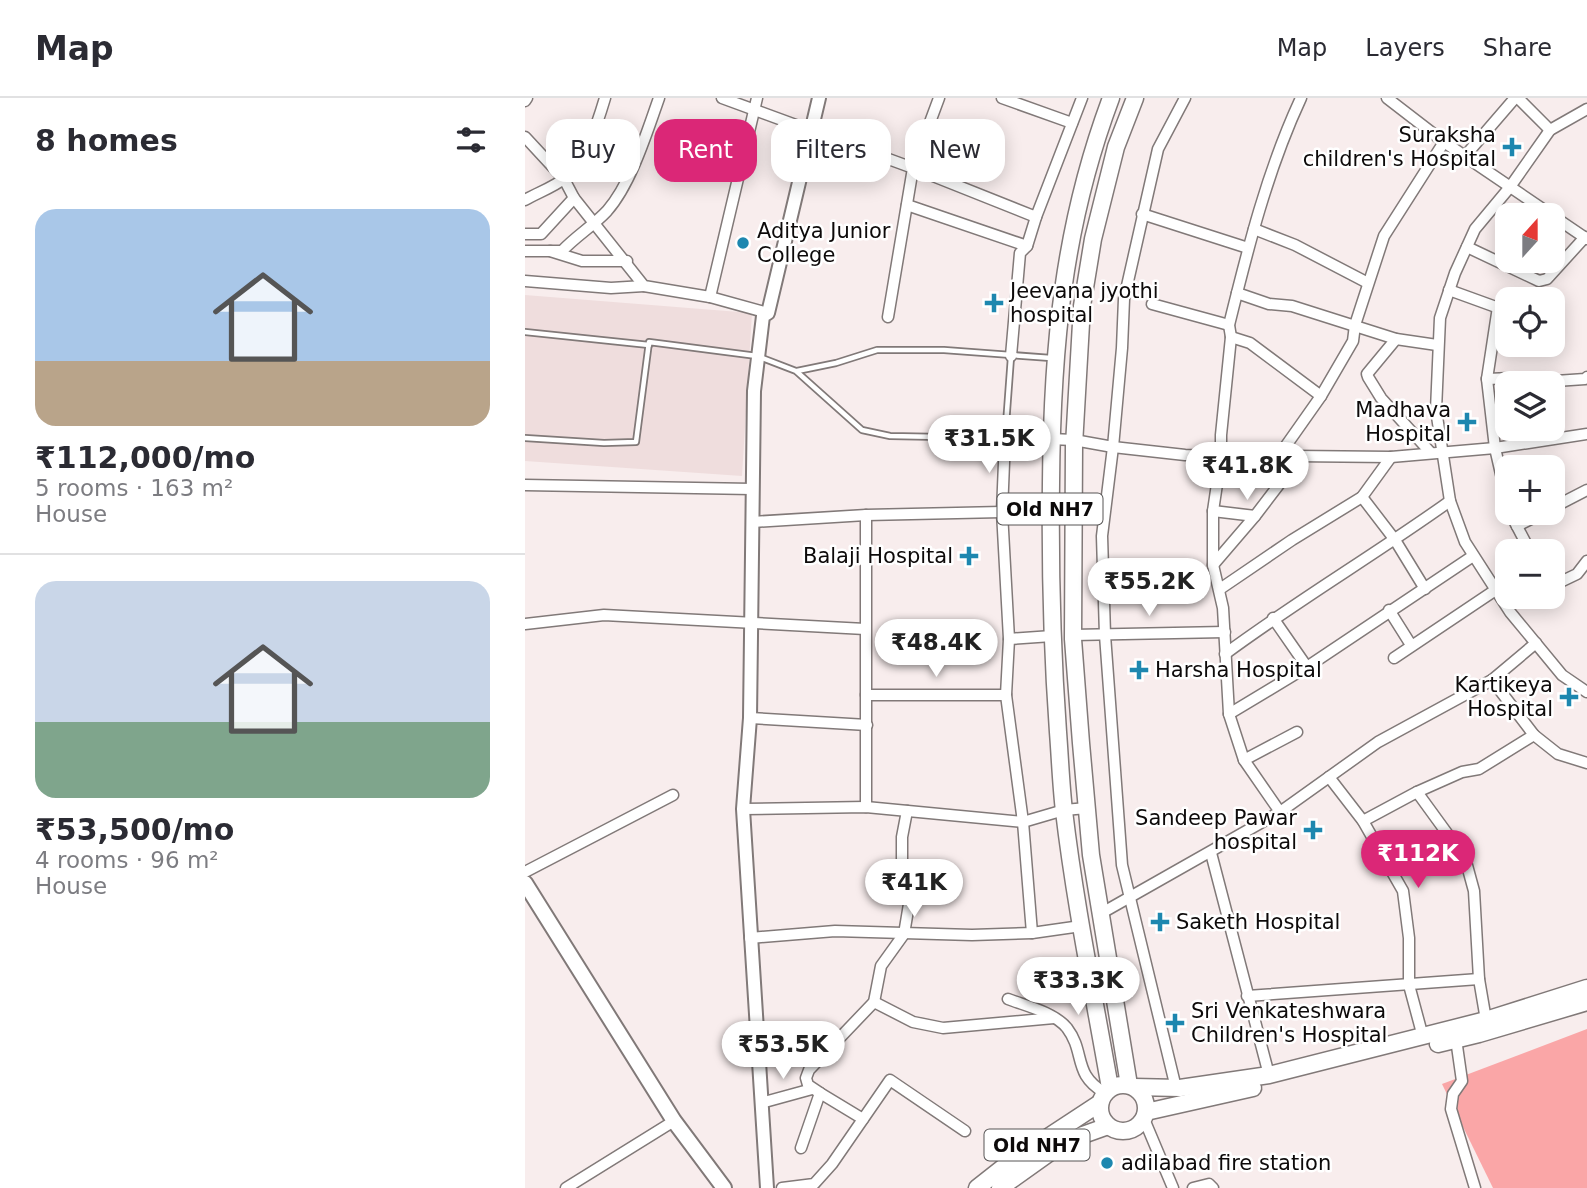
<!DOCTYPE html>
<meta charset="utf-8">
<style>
:root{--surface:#fff;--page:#f7f7f7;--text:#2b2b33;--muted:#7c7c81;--line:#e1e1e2;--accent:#db2777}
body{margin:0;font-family:"DejaVu Sans",sans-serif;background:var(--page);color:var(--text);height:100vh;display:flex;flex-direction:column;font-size:26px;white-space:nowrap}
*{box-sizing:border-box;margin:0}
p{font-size:23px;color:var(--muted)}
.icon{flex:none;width:38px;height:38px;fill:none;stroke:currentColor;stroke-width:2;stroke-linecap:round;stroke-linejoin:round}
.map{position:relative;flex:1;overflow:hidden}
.panel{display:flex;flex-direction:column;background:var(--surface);width:525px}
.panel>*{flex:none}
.top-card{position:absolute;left:21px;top:21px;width:665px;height:63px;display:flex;gap:14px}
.needle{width:46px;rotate:21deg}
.fabs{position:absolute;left:970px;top:105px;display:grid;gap:14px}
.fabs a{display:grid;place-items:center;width:70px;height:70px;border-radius:14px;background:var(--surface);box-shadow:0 4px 18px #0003;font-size:35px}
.price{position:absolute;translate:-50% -60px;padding:0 16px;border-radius:24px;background:#fff;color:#222;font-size:23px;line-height:46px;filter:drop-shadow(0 2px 4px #0008)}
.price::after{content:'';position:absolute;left:50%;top:42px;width:21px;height:16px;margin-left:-10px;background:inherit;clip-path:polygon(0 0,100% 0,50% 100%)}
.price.current{background:var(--accent);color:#fff}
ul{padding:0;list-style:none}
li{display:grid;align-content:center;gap:14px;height:371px;padding:0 35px}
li+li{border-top:2px solid var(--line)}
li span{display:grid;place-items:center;height:217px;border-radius:21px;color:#555}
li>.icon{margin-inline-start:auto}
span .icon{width:126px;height:126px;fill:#fffc;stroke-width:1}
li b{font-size:30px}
h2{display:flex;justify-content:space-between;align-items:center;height:84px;padding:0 35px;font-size:30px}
.tag{padding:0 24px;border-radius:21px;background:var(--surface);box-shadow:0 4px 18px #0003;font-size:24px;line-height:63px}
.tag.current{background:var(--accent);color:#fff}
header{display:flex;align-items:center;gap:42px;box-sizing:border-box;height:98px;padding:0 35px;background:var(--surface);border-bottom:2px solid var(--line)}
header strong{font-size:33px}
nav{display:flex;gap:38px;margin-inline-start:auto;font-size:24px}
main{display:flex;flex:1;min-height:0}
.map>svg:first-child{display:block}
</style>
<header>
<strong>Map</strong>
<nav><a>Map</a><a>Layers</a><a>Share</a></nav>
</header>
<main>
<section class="panel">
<h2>8 homes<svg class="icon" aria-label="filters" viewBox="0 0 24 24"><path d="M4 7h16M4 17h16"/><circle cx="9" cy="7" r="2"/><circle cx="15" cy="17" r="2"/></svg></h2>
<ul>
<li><span style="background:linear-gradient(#a9c7e8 70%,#b9a48a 0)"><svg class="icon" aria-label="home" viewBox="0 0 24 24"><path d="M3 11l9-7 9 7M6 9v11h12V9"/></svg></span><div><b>₹112,000/mo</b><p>5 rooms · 163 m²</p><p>House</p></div></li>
<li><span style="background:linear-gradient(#c9d6e8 65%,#7fa58c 0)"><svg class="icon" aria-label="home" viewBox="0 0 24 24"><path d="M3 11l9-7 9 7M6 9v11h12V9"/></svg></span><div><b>₹53,500/mo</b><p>4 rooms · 96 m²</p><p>House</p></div></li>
</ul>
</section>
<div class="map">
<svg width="1062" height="1090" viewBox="0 0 1062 1090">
<rect width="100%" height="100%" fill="#f8eded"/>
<polygon fill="#efdddd" points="0,197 227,215 217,378 0,363"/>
<polygon fill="#faa6a7" points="1062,931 1062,1090 968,1090 917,986"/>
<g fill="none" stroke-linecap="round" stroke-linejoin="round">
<defs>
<g id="service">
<polyline points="0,234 124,247"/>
<polyline points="272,273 311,265 352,252 419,252 526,260"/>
<polyline points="0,340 79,345 111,344 124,244 232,258 271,273 337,332 365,338 525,341"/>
<polyline points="480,340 486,259"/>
</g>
<g id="minor">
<polyline points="197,0 388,70 511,119"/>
<polyline points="477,0 547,25"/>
<polyline points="862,0 919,44 1062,141"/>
<polyline points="993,0 1025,32"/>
<polyline points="0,3 2,0"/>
<polyline points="1062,11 1025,32 985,89 950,131 930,175 915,220 911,312 925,403 940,444 985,514 1037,577 1062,594"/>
<polyline points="0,39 39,81 49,100 119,188 185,199 243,215"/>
<polyline points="940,58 990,0"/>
<path d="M0,102C12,95 29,89 40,80C61,61 72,27 80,0"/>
<polyline points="382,107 502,148"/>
<polyline points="617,116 723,150"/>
<polyline points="729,131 770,147 843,185"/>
<polyline points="0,136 16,136 49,100"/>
<polyline points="942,149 1014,183 1022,181 1060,139"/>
<polyline points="0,153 25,153 57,163 102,163"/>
<path d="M25,153H37C51,138 68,128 82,113C106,86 122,34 134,0"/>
<polyline points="0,183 86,190 119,188"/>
<polyline points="924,192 982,213"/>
<polyline points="712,195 744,206 767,208 871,241 912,247"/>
<polyline points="185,199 232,0"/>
<polyline points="627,206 704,227"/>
<polyline points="973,209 962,281 970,350 982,402"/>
<polyline points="363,219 388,70 414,0"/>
<polyline points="706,239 725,245 796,298"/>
<polyline points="871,241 842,276 843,279 856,300 906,355"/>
<polyline points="486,258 495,155 502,148 511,119 557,0"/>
<polyline points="962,281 987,280 1016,284 1060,281 1062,279"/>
<polyline points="480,340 477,414 484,541 481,597 498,724 507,835"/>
<polyline points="525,341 549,342 588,349 660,357 866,359 970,350 1062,336"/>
<polyline points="753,359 796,298 828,243 830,227 859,138 919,44"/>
<polyline points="0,387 227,391"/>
<polyline points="837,399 870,442 900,491"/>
<polyline points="1027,410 1062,392"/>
<polyline points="688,413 730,418"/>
<polyline points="985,415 1005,453"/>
<polyline points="227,424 341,417 477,414"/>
<polyline points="992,428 1018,415"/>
<polyline points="688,467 730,418 775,359"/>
<polyline points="1027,488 1052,476 1062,463"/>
<polyline points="695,491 767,442 837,399 866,359"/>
<polyline points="864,512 886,547"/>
<polyline points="748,520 782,569"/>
<polyline points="0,526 79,517 340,531"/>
<polyline points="548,537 700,534"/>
<polyline points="484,541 527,538"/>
<path d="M700,556C773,502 851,456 925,403"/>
<polyline points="869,560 972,491"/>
<polyline points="341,597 481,597"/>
<polyline points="704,616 782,569 948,458"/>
<polyline points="225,620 342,627"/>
<path d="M772,634L719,662L704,616L698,510L688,467V413L696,359V337L706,239L704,227C723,150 742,73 776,0"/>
<polyline points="1009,637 1033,656 1062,665"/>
<polyline points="719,662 755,714"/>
<polyline points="804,679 838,723 878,793 884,840 884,887 898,939"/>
<polyline points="892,694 940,760 949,793 954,881 961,922"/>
<polyline points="341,709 341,417"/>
<polyline points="218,711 341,709 498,724 539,712 562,710"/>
<polyline points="838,723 892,694 937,674 954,671 1009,637 967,582"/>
<polyline points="686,755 744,977"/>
<polyline points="0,774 148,697"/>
<polyline points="575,816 755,714 853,644 967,582 1011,545"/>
<polyline points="225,840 310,833 447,837 507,835 556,828"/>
<polyline points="722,898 954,881"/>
<path d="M483,901C501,908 529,914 542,930C561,955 547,976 580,995"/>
<polyline points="349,904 388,924 418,930 529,920"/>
<polyline points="931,941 937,983 928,996 926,1011 950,1090"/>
<polyline points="651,990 597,767 580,537 577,438 588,349 597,250 599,201 633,51 660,0"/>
<polyline points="295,995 338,1021"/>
<polyline points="236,1005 287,991"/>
<polyline points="619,1021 648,1090"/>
<polyline points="276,1050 295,995 283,987 281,980 284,972 349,904 356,868 379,836 384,806 377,776 377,739 382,713"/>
<polyline points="41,1090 149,1023"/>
<polyline points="257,1090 289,1086 307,1066 365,982 440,1033"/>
<polyline points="668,1090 684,1086 688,1090"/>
</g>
<polyline id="tertiary" points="242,1090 218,711 225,620 229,293 238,218 243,215 294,0"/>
<polyline id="secondary" points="0,785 149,1023 199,1090"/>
<g id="primary">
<polyline points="913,946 954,936 1062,904"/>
<circle cx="598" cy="1010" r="23"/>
<polyline points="604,987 566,757 556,645 548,541 549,347 557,208 568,141 591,49 610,0"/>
<polyline points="609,989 655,990 744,977 961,922 1062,890"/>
<path d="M585,990C569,898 550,806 539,713C536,687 535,660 533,634C527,551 525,468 526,385C527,250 538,128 586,0"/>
<polyline points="621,1014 728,990"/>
<polyline points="452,1090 485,1064 575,1005"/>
<polyline points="475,1090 541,1043 583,1028"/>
</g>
</defs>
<use href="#service" stroke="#817978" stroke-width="8"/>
<use href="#minor" stroke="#817978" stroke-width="13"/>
<use href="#tertiary" stroke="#817978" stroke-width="16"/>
<use href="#secondary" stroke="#817978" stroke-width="18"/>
<use href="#primary" stroke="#817978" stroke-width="19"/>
<use href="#service" stroke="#fff" stroke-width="4.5"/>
<use href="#minor" stroke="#fff" stroke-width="10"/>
<use href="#tertiary" stroke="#fff" stroke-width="12"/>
<use href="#secondary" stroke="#fff" stroke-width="14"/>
<use href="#primary" stroke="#fff" stroke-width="16"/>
</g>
<g fill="#1d87af" stroke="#fff" stroke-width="2.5">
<path d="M983.5 38.5h7v7h7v7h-7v7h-7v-7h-7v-7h7z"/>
<circle cx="218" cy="145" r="7"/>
<path d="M465.5 194.5h7v7h7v7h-7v7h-7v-7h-7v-7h7z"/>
<path d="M938.5 313.5h7v7h7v7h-7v7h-7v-7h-7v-7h7z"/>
<path d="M440.5 447.5h7v7h7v7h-7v7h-7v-7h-7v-7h7z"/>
<path d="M610.5 561.5h7v7h7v7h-7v7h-7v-7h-7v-7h7z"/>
<path d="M1040.5 588.5h7v7h7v7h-7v7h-7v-7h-7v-7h7z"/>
<path d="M784.5 721.5h7v7h7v7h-7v7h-7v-7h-7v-7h7z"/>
<path d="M631.5 813.5h7v7h7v7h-7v7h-7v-7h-7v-7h7z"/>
<path d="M646.5 914.5h7v7h7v7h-7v7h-7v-7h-7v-7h7z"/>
<circle cx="582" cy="1065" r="7"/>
</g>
<g text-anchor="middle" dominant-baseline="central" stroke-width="5" stroke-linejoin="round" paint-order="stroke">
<g fill="#fff" stroke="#565454" stroke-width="2">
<rect x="472.5" y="395.5" width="105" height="31" rx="5"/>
<rect x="459.5" y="1031.5" width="105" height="31" rx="5"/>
</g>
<g font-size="19" font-weight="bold" fill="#0d0a0a">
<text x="525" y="411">Old NH7</text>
<text x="512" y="1047">Old NH7</text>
</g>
<g font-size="21" fill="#0d0a0a" stroke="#fff" text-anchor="start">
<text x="971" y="37" text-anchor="end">Suraksha<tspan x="971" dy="24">children's Hospital</tspan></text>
<text x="232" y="133">Aditya Junior<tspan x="232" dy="24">College</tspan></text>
<text x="485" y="193">Jeevana jyothi<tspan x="485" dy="24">hospital</tspan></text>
<text x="926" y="312" text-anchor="end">Madhava<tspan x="926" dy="24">Hospital</tspan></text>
<text x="428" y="458" text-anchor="end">Balaji Hospital</text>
<text x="630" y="572">Harsha Hospital</text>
<text x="1028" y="587" text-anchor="end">Kartikeya<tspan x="1028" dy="24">Hospital</tspan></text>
<text x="772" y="720" text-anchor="end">Sandeep Pawar<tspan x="772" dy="24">hospital</tspan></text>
<text x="651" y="824">Saketh Hospital</text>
<text x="666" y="913">Sri Venkateshwara<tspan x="666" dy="24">Children's Hospital</tspan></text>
<text x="596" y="1065">adilabad fire station</text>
</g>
</g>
</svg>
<div class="fabs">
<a><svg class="needle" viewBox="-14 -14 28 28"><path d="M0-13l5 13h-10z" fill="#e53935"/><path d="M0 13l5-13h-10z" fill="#7c7c81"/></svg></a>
<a><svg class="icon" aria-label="locate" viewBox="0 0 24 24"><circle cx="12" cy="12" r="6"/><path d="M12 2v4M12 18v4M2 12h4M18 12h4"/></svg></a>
<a><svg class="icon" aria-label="layers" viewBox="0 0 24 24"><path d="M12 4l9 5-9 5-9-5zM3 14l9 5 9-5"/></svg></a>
<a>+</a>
<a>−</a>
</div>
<b class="price" style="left:464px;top:377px">₹31.5K</b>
<b class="price" style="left:722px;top:404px">₹41.8K</b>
<b class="price" style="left:624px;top:520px">₹55.2K</b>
<b class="price" style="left:411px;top:581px">₹48.4K</b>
<b class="price current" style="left:893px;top:792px">₹112K</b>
<b class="price" style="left:389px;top:821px">₹41K</b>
<b class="price" style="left:553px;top:919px">₹33.3K</b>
<b class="price" style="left:258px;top:983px">₹53.5K</b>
<div class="top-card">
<a class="tag">Buy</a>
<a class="tag current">Rent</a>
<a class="tag">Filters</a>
<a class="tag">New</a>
</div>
</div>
</main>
